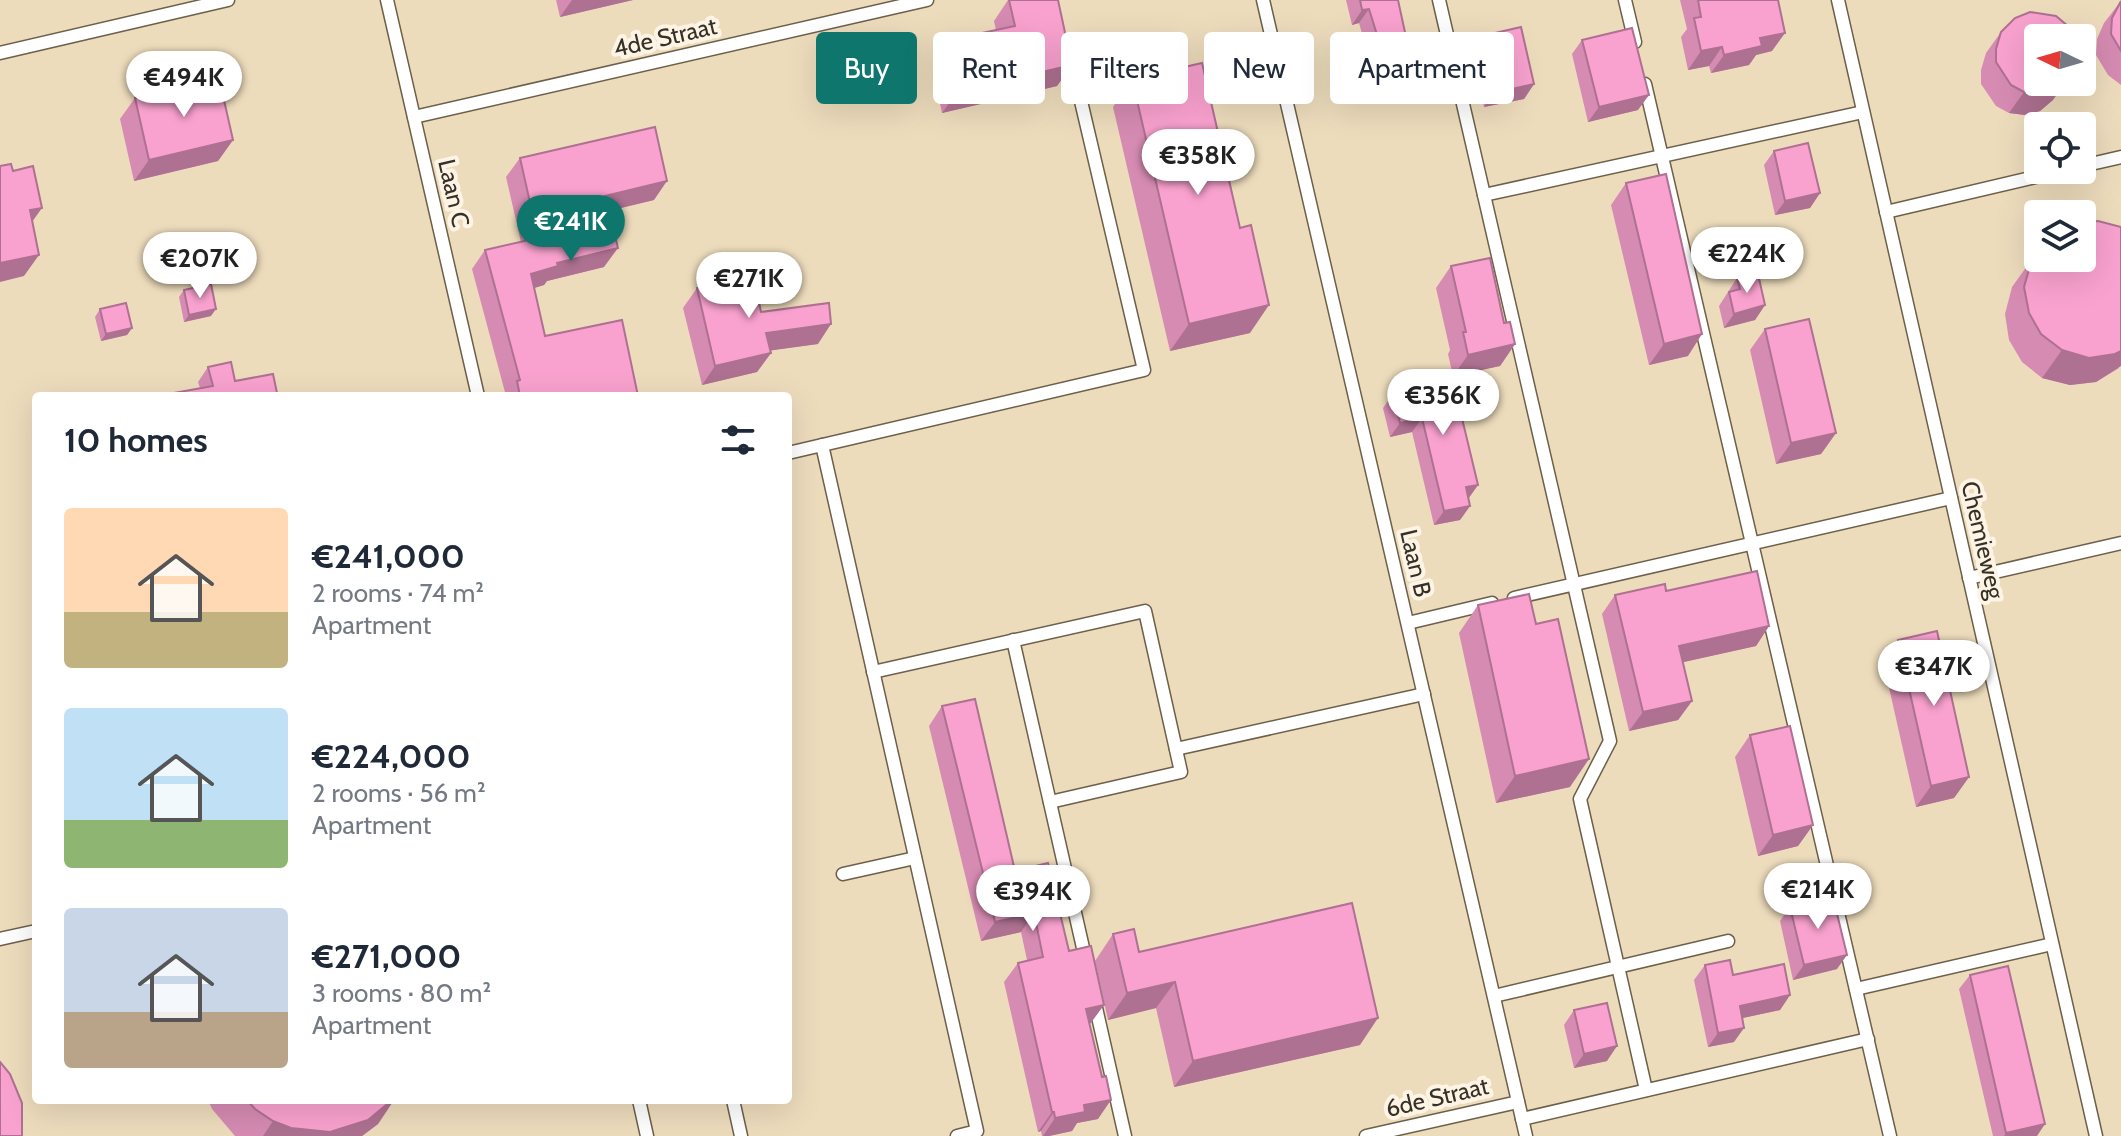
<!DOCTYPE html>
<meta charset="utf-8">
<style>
:root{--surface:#fff;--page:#f6f6f7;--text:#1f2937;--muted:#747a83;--accent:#0f766e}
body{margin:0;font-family:Cabin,sans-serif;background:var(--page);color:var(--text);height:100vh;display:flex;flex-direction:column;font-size:30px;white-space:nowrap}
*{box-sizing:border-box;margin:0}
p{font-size:26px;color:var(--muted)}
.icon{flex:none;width:44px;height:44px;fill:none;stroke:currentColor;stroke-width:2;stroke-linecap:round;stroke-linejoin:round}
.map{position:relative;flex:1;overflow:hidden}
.side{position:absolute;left:32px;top:392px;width:760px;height:712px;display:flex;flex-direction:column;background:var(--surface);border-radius:8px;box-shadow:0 8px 32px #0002}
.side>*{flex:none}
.guide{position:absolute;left:816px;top:32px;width:760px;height:72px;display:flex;gap:16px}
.needle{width:52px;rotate:275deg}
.tools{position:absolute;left:2024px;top:24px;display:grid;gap:16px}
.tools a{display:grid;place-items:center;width:72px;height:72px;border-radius:8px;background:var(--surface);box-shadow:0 8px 32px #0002;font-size:40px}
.price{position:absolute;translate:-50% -68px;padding:0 18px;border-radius:28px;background:#fff;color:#222;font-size:26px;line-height:52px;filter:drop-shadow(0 2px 4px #0008)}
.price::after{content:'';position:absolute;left:50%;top:48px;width:24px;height:18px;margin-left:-12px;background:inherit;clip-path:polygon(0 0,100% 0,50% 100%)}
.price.selected{background:var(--accent);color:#fff}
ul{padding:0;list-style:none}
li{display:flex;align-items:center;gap:24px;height:200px;padding:0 32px}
li span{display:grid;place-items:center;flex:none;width:224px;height:160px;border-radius:8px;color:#555}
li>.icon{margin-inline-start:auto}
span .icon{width:96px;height:96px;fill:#fffc;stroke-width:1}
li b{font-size:34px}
h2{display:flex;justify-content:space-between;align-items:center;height:96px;padding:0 32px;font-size:34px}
.pill{padding:0 28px;border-radius:8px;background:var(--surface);box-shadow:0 8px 32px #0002;font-size:28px;line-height:72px}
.pill.selected{background:var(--accent);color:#fff}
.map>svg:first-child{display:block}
</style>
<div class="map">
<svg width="2121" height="1136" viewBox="0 0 2121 1136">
<rect width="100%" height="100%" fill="#f4e6cd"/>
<path fill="#eddcbc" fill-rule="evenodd" d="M0,0H2121V1136H0ZM2038,38H2082V82H2038ZM2038,126H2082V170H2038ZM2038,214H2082V258H2038ZM36,396H788V1100H36Z"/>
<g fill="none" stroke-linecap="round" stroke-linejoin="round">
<defs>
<g id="lane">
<polyline points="387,0 478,396"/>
<polyline points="1263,0 1526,1136"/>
<polyline points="1439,0 1610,741 1580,799 1646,1090"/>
<polyline points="1625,0 1635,42"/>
<polyline points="1838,0 2096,1136"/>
<polyline points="0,53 228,0"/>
<polyline points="1645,84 1890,1136"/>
<polyline points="414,117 927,0"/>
<polyline points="2082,166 2121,157"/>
<polyline points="1484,195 1863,112"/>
<polyline points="1886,212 2065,170"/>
<polyline points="822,445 977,1131 957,1136"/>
<polyline points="788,453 1144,370 1069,50"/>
<polyline points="1969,578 2121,543"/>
<polyline points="1514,598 1951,498"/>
<polyline points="1408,623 1492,603"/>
<polyline points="1013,640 1086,961"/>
<polyline points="873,672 1145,611 1181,772 1050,802"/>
<polyline points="1176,749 1424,694"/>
<polyline points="843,874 915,858"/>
<polyline points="0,939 36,931"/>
<polyline points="1856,989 2052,944"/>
<polyline points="1494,996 1728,941"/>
<polyline points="1094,999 1125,1136"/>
<polyline points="639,1100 647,1136"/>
<polyline points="733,1100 741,1136"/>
<polyline points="1522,1119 1868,1039"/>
<polyline points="1366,1136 1518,1102"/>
</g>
</defs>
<use href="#lane" stroke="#6c604a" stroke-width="15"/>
<use href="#lane" stroke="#fff" stroke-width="12"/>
</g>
<g fill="#d68bb2">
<polygon points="556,0 633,0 560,17"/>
<polygon points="1008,0 1058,0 1072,65 1057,86 942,113 936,84 949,65 948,59 963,37 996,30 994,21"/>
<polygon points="1346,0 1398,0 1414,83 1387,91 1380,67 1372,69 1359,23 1352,25"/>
<polygon points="1680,0 1778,0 1772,51 1756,55 1749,65 1711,73 1709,66 1688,70 1681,37 1687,29"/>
<polygon points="2121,1 2121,85 2108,75 2096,55 2097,39 2104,23"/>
<polygon points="2001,32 2053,100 2040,111 2025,115 2009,113 1996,106 1981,84 1981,70 1986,53"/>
<polygon points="1482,36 1534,84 1524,99 1484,107 1472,50"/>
<polygon points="1582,40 1638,110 1588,122 1572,54"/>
<polygon points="1132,79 1250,333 1170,351 1113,107"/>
<polygon points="135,98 233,140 218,161 134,181 120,119"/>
<polygon points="1774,151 1820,193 1810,208 1775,215 1764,165"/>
<polygon points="520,158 654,200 609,211 604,267 547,281 544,285 534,288 545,336 638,396 506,396 472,269 485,250 521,242 506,177"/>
<polygon points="1626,183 1688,356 1649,365 1611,205"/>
<polygon points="2032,259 2119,368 2096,382 2070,385 2042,378 2022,362 2009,340 2005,314 2012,287"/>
<polygon points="1451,266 1504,323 1515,344 1500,366 1453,376 1448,354 1450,350 1436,288"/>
<polygon points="1737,278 1765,305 1755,320 1724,328 1719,306"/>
<polygon points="697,288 761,312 818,344 770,350 771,353 757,372 702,385 683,308"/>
<polygon points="184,290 211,316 184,322 179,297"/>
<polygon points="100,309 132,328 127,335 101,341 95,317"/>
<polygon points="1765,329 1836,433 1821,454 1776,464 1750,350"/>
<polygon points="208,367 235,381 200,388 198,382"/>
<polygon points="1393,394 1468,408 1462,416 1478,485 1468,499 1470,506 1460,520 1434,525 1412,432 1390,437 1383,408"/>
<polygon points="1666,591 1769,626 1756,646 1683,662 1692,701 1678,720 1629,731 1602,614 1615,595"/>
<polygon points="1478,605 1536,624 1570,787 1496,803 1459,633"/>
<polygon points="1898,640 1969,777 1954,798 1916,807 1883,661"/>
<polygon points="942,706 1015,871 1069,951 1104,1005 1089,1024 1098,1119 1077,1123 1072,1131 1049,1136 1042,1136 1041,1131 1038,1132 1004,982 1018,963 1027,960 1021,932 981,941 929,726"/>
<polygon points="1750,735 1813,825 1798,846 1758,856 1735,757"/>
<polygon points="1790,907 1837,969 1793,980 1780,921"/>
<polygon points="1113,934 1139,952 1360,1045 1174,1087 1156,1008 1108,1020 1095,961"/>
<polygon points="1705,965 1733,975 1790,995 1780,1010 1742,1018 1734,1042 1708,1047 1694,980"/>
<polygon points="1970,975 2037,1136 1993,1136 1959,989"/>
<polygon points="1574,1010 1607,1061 1574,1068 1564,1025"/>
<polygon points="208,1100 394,1100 378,1124 362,1136 235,1136 212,1109"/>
</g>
<g fill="#ae7191">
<polygon points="572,0 633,0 560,17"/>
<polygon points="1369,9 1359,23 1352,25 1362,10"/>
<polygon points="1785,33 1772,51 1756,55 1749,65 1711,73 1724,55 1760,38"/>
<polygon points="1722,47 1709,66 1688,70 1701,51"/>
<polygon points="1390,52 1380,67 1372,69 1383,54"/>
<polygon points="1072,65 1057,86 942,113 957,92"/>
<polygon points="1424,69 1414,83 1387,91 1397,77"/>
<polygon points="2066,82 2053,100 2040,111 2025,115 2009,113 2024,92"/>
<polygon points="1534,84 1524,99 1484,107 1494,93"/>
<polygon points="1649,95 1638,110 1588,122 1599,107"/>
<polygon points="233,140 218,161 134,181 149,160"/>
<polygon points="667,181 654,200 591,215 605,196"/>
<polygon points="1820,193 1810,208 1775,215 1785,201"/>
<polygon points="42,208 27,229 30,210"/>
<polygon points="618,248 604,267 547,281 544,285 518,293 531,274 557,263"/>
<polygon points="39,255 24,276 0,282 0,263"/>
<polygon points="1269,305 1250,333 1170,351 1189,324"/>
<polygon points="1765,305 1755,320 1724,328 1734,314"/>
<polygon points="216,309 211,316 184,322 189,315"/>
<polygon points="831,324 818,344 753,353 766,333"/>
<polygon points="132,328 127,335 101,341 106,334"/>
<polygon points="1702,334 1688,356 1649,365 1664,344"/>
<polygon points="1515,344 1500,366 1453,376 1468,355"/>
<polygon points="2062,350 2121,351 2121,366 2096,382 2070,385 2042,378"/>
<polygon points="771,353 757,372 702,385 715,366"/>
<polygon points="1422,418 1412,432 1390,437 1400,423"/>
<polygon points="1836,433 1821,454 1776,464 1791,443"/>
<polygon points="1478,485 1468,499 1466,487"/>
<polygon points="1470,506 1460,520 1434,525 1444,511"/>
<polygon points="1769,626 1756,646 1666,666 1679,646"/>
<polygon points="1692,701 1678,720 1629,731 1643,712"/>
<polygon points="1589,759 1570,787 1496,803 1515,776"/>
<polygon points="1969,777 1954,798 1916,807 1931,786"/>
<polygon points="1813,825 1798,846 1758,856 1773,835"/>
<polygon points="1034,913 1021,932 981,941 995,922"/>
<polygon points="1847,955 1837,969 1793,980 1804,965"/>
<polygon points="1175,982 1156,1008 1108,1020 1127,993"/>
<polygon points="1790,995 1780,1010 1729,1021 1740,1006"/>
<polygon points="1104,1005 1090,1024 1073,1028 1086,1009"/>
<polygon points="1378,1018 1360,1045 1174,1087 1193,1061"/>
<polygon points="1744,1028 1734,1042 1708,1047 1718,1033"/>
<polygon points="1617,1046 1607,1061 1574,1068 1584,1054"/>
<polygon points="394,1100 378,1124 362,1136 263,1136 273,1121"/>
<polygon points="1111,1100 1098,1119 1077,1123 1072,1131 1049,1136 1043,1136 1055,1118 1084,1105"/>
<polygon points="1052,1112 1054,1112 1041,1131 1038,1132"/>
<polygon points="2045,1124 2037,1136 2004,1136 2006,1133"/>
</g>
<g fill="#f9a2cf" stroke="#ae7191" stroke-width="2">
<polygon points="1009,0 1058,0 1072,65 957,92 951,63 968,59 963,37 1015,26"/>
<polygon points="1360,0 1398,0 1406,37 1415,35 1424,69 1397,77 1390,52 1383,54 1369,9 1362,10"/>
<polygon points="1698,0 1778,0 1785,33 1760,38 1762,46 1724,55 1722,47 1701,51 1694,18 1701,17"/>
<polygon points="2121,1 2121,51 2111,34 2112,18"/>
<polygon points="2030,12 2056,16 2069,27 2076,38 2038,38 2038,82 2064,82 2055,89 2040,94 2024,92 2011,85 1996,62 1996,49 2001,32 2015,18"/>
<polygon points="1521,27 1534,84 1494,93 1482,36"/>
<polygon points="1632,28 1649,95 1599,107 1582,40"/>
<polygon points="1202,63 1240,228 1251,225 1269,305 1189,324 1132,79"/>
<polygon points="219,78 233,140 149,160 135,98"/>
<polygon points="655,127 667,181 605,196 618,248 557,263 558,266 531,274 545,336 622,320 638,396 520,396 517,381 520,380 485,250 538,238 520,158"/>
<polygon points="1808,143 1820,193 1785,201 1774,151"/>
<polygon points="11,164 13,171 33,166 42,208 30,210 39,255 0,263 0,166"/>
<polygon points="1666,174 1702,334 1664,344 1626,183"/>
<polygon points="2098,221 2121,227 2121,351 2115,354 2089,358 2062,350 2041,334 2029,313 2024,287 2032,259 2038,251 2038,258 2082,258 2082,223"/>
<polygon points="1490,258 1504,323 1510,322 1515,344 1468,355 1463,332 1466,332 1451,266"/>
<polygon points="1758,274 1765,305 1734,314 1729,292 1740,289 1737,278"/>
<polygon points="753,275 761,312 829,303 831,324 766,333 771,353 715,366 697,288"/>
<polygon points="211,284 216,309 189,315 184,290"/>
<polygon points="126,303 132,328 106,334 100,309"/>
<polygon points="1809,319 1836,433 1791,443 1765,329"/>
<polygon points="231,362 235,381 273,374 277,393 265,396 157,396 213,386 208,367"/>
<polygon points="1462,378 1468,408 1460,410 1478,485 1466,487 1470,506 1444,511 1422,418 1400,423 1393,394"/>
<polygon points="1757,571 1769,626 1679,646 1692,701 1643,712 1615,595 1665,584 1666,591"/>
<polygon points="1529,594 1536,624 1558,619 1589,759 1515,776 1478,605"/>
<polygon points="1937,631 1969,777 1931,786 1898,640"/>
<polygon points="975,699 1015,871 1048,863 1069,951 1091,946 1104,1005 1086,1009 1102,1077 1106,1076 1111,1100 1084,1105 1085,1112 1055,1118 1054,1112 1052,1112 1018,963 1043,957 1034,913 995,922 942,706"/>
<polygon points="1790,726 1813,825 1773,835 1750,735"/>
<polygon points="1833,897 1847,955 1804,965 1790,907"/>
<polygon points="1352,903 1378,1018 1193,1061 1175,982 1127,993 1113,934 1134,929 1139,952"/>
<polygon points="1730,960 1733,975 1784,964 1790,995 1740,1006 1744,1028 1718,1033 1705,965"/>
<polygon points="2008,966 2045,1124 2006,1133 1970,975"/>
<polygon points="1607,1003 1617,1046 1584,1054 1574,1010"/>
<polygon points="0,1062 10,1074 22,1103 22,1136 0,1136"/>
<polygon points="247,1100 392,1100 368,1120 330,1132 291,1128 273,1121 255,1109"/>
</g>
<g text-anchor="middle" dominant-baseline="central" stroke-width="8" stroke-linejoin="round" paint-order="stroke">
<g font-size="24" fill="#363127" stroke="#fdf4e5">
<text transform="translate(665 37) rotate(-13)">4de Straat</text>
<text transform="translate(454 193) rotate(77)">Laan C</text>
<text transform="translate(1983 540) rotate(77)">Chemieweg</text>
<text transform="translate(1416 563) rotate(77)">Laan B</text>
<text transform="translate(1437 1097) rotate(-13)">6de Straat</text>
</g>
</g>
</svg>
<div class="tools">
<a><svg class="needle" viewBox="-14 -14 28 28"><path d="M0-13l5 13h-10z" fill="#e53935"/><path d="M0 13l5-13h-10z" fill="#747a83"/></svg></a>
<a><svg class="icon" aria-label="locate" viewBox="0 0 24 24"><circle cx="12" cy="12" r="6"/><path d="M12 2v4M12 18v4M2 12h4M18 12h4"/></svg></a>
<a><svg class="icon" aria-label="layers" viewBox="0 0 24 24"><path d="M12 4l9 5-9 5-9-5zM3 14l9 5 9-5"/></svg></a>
</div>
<b class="price" style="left:184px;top:119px">€494K</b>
<b class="price" style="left:1198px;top:197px">€358K</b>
<b class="price selected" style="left:571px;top:263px">€241K</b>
<b class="price" style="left:1747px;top:295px">€224K</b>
<b class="price" style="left:200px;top:300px">€207K</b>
<b class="price" style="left:749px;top:320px">€271K</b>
<b class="price" style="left:1443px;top:437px">€356K</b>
<b class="price" style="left:1934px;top:708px">€347K</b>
<b class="price" style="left:1818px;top:931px">€214K</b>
<b class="price" style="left:1033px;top:933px">€394K</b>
<div class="guide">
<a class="pill selected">Buy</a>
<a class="pill">Rent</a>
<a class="pill">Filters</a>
<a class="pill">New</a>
<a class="pill">Apartment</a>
</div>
<section class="side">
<h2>10 homes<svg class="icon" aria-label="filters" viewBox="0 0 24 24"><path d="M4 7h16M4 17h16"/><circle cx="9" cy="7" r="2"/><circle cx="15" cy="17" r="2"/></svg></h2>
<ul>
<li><span style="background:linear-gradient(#ffd9b3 65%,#c2b280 0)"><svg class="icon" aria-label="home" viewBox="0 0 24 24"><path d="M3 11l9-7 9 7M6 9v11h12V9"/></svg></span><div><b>€241,000</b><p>2 rooms · 74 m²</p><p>Apartment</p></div></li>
<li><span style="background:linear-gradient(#bfe0f5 70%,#8fb573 0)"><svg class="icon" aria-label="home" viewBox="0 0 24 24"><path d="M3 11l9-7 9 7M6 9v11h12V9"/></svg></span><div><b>€224,000</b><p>2 rooms · 56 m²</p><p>Apartment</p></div></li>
<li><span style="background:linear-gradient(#c9d6e8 65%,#b9a48a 0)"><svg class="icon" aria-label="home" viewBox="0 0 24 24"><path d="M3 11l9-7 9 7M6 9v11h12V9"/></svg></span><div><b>€271,000</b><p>3 rooms · 80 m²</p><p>Apartment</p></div></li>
</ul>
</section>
</div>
